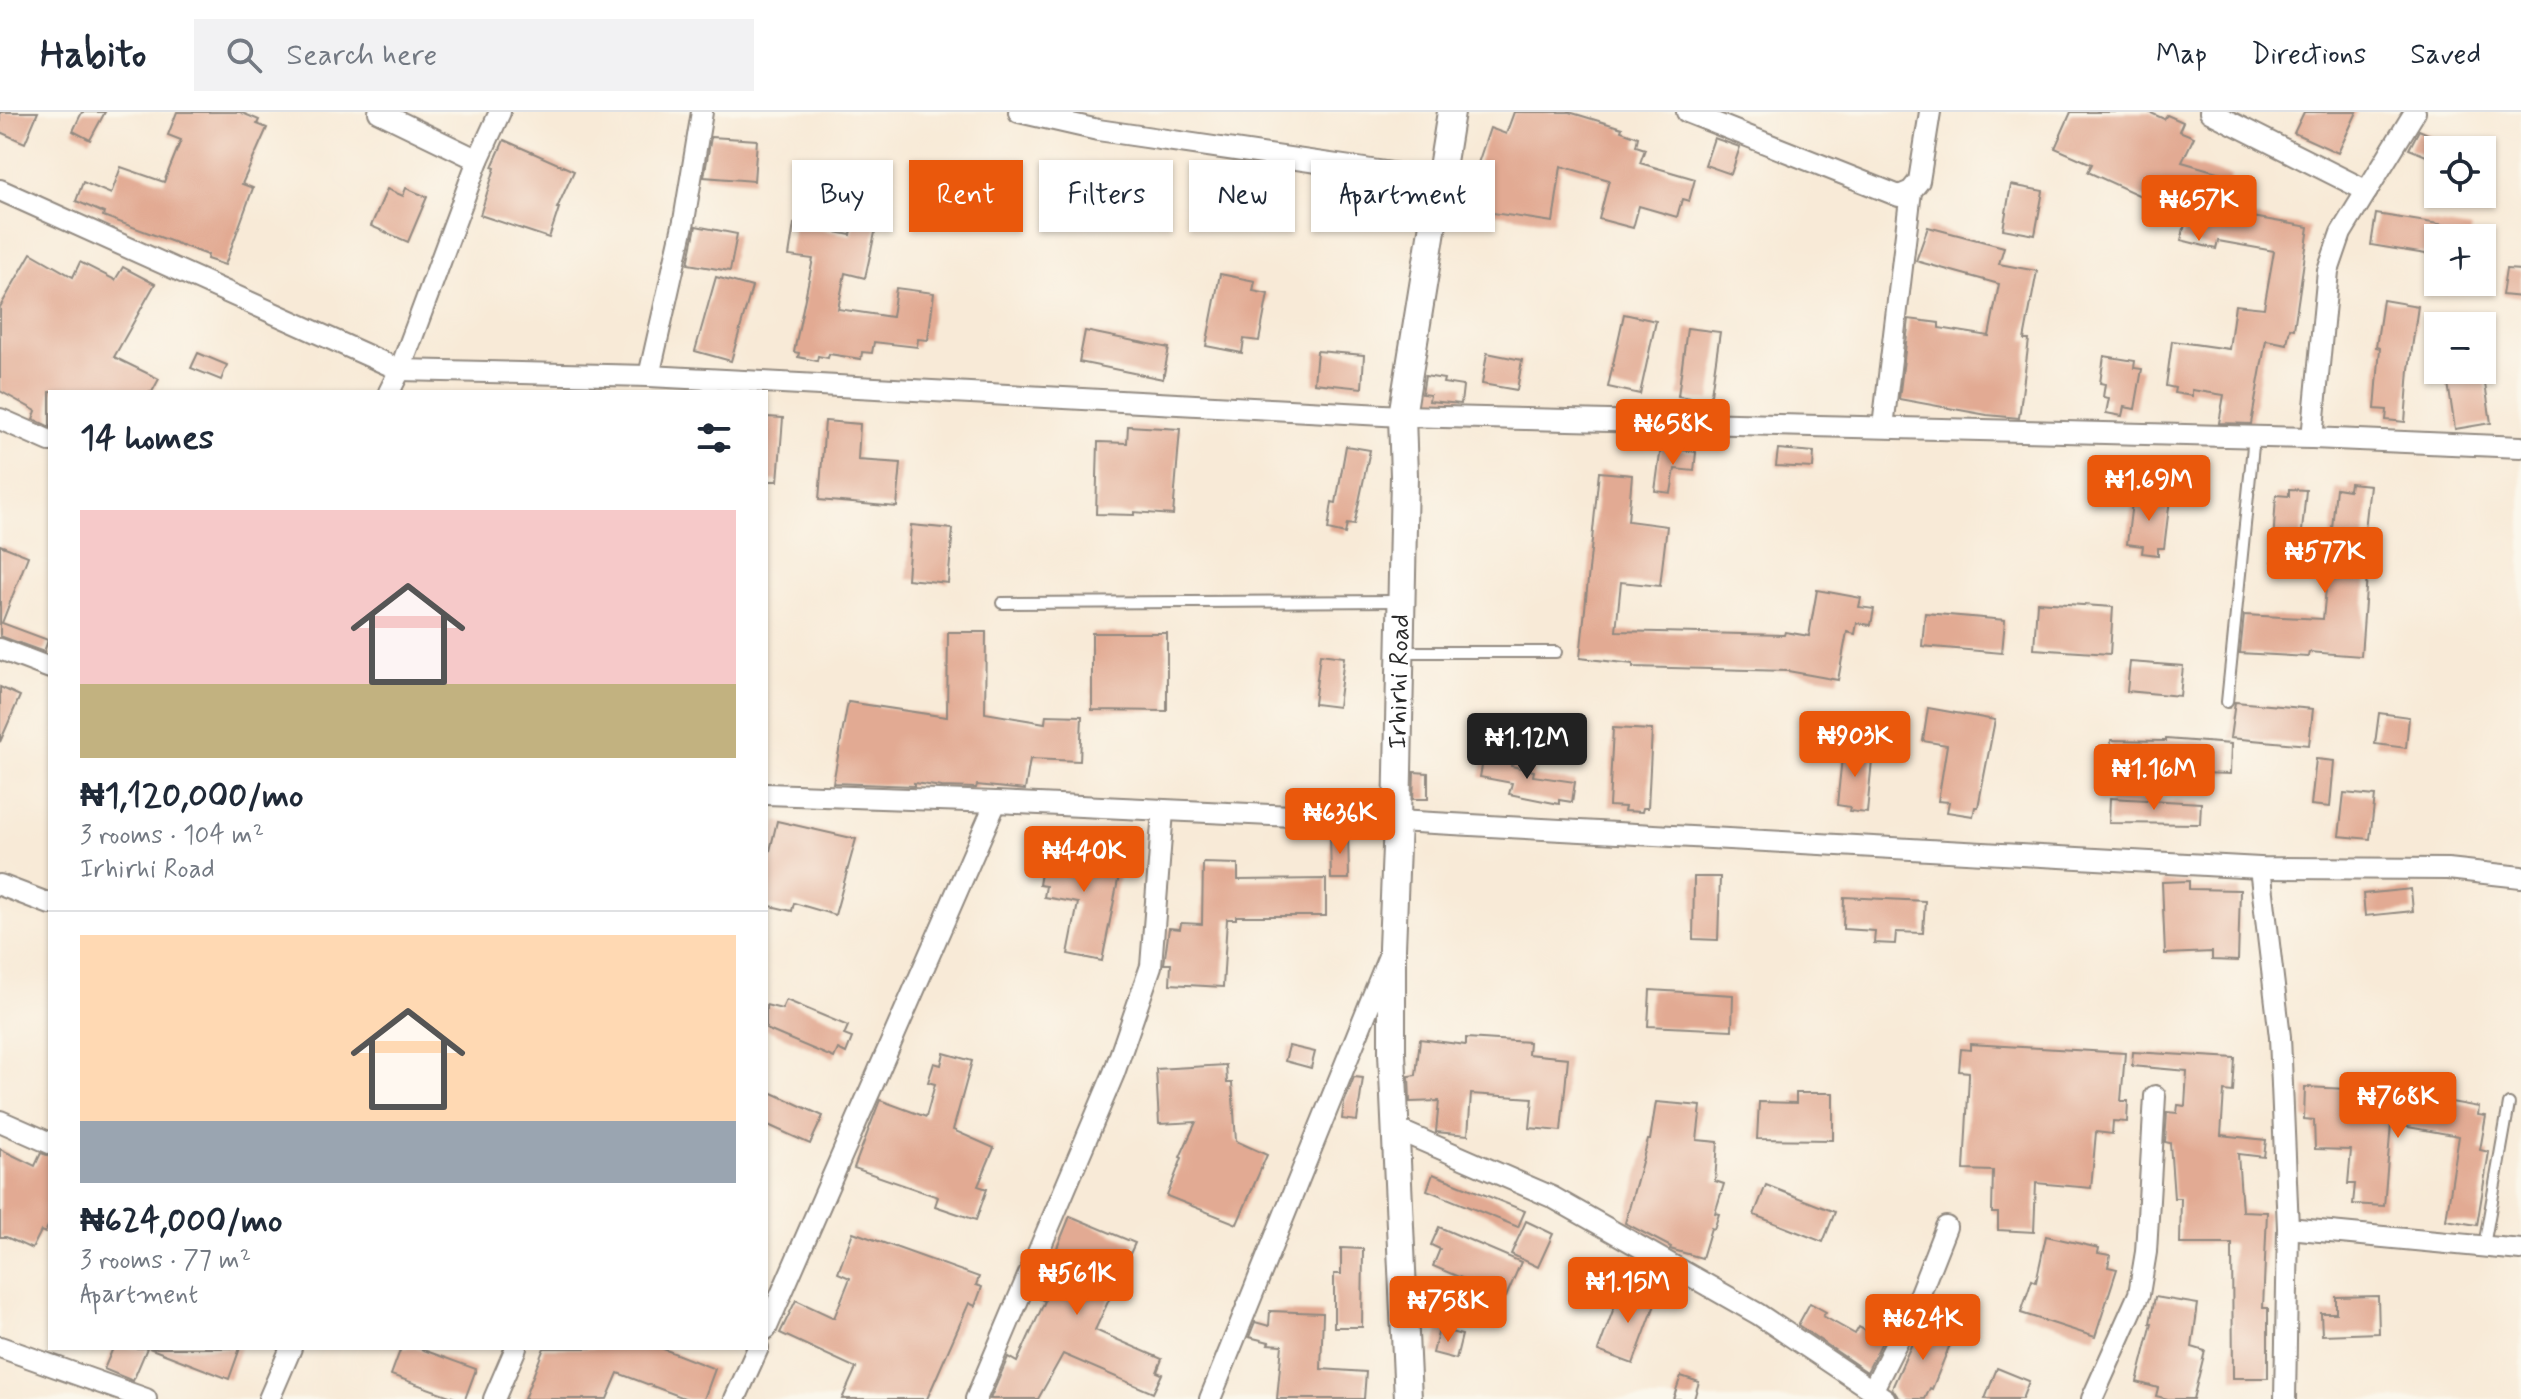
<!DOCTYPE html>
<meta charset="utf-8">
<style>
:root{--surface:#fff;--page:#f2f2f3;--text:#1f2937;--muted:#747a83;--line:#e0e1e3;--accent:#ea580c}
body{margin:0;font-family:Mynerve,sans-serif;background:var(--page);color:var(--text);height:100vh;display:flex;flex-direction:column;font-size:30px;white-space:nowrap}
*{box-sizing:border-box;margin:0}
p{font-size:26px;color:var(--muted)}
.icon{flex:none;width:44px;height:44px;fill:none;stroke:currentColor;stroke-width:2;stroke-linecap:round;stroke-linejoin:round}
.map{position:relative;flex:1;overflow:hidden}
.drawer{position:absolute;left:48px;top:278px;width:720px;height:960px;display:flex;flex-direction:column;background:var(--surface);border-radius:0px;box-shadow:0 2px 6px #0004}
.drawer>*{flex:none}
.banner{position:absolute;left:792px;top:48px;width:760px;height:72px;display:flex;gap:16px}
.tools{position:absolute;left:2424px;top:24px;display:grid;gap:16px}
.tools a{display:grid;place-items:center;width:72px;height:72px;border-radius:0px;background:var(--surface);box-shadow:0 2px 6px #0004;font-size:40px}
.price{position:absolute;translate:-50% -68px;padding:0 18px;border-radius:8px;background:var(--accent);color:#fff;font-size:26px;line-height:52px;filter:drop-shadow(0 2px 4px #0008)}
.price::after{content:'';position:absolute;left:50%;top:48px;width:24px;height:18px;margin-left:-12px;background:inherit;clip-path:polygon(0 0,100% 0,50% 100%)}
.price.on{background:#222;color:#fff}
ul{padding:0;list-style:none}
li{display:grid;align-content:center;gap:16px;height:424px;padding:0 32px}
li+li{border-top:2px solid var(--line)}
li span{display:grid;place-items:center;height:248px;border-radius:0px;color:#555}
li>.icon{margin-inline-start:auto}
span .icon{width:144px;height:144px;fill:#fffc;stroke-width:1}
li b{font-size:34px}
h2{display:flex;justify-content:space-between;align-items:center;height:96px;padding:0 32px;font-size:34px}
.tag{padding:0 28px;border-radius:0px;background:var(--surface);box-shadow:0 2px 6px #0004;font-size:28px;line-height:72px}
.tag.on{background:var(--accent);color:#fff}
header{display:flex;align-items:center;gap:48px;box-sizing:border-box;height:112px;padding:0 40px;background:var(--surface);border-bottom:2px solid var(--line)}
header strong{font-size:38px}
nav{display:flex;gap:44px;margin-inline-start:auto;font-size:28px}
.search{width:560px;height:72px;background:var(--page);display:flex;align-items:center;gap:20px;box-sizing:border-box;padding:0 28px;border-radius:0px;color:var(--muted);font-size:30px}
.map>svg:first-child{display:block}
</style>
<header>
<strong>Habito</strong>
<div class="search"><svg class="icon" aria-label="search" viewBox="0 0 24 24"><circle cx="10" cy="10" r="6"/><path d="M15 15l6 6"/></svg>Search here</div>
<nav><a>Map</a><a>Directions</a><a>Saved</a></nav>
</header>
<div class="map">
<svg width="2521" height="1287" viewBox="0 0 2521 1287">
<rect width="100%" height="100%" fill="#fbf7ec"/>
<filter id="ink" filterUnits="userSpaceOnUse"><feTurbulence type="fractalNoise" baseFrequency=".0125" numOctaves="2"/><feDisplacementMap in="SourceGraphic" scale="16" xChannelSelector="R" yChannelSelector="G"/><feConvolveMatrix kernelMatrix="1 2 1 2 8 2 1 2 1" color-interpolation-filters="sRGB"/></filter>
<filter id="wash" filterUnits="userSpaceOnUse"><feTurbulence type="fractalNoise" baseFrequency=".006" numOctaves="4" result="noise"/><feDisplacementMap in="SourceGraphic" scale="32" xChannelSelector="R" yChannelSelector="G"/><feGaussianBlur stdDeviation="1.8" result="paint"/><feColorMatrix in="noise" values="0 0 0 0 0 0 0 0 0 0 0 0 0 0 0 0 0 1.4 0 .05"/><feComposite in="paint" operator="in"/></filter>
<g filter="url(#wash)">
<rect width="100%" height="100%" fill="#f8ead7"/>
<g id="blocks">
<g fill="#e2aa93">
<polygon points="0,0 38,0 25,31 0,20"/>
<polygon points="82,0 105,0 90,28 73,19"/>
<polygon points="177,0 240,0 259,8 257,12 267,16 242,72 253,76 225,153 207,147 208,143 103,104 104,101 76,89 83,70 111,82 121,55 164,70 181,28 168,23"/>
<polygon points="1514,0 1569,0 1622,16 1621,19 1638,25 1636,34 1645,37 1640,51 1695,67 1689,89 1682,87 1677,105 1639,94 1633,116 1599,107 1609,68 1561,54 1553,110 1466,97 1472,59 1475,60 1490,16 1506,22"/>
<polygon points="2071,0 2149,0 2164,7 2167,3 2183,10 2179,19 2194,25 2182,50 2231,64 2229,71 2238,74 2230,101 2309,115 2294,217 2290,216 2287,232 2266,228 2251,312 2219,311 2224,283 2192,278 2192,284 2174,281 2175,276 2166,274 2172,229 2229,237 2235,193 2264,196 2274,139 2218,129 2216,137 2181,128 2187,105 2088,60 2092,52 2055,36"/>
<polygon points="2304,0 2357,0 2338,41 2294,21"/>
<polygon points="2419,18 2439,27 2431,46 2409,37"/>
<polygon points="711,25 757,28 754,69 704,65"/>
<polygon points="1714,26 1740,35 1731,62 1705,53"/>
<polygon points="504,28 574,59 557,96 559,96 549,126 480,103 495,56 492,55"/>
<polygon points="2011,73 2043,79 2035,123 2003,117"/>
<polygon points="861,75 884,80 865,166 845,161 838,197 892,205 896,176 934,181 928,228 918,227 917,235 874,230 872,241 862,240 861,247 829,242 828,246 818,244 817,249 798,245 799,241 794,240 813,147 789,144 794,112 851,123"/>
<polygon points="406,76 427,85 408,130 371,114 387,77 403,84"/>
<polygon points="2376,102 2471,117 2470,126 2438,126 2438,144 2371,133"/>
<polygon points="696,114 737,122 730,159 688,152"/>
<polygon points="1928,115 2004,135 1999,152 2037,159 2024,228 2029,228 2019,306 1987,303 1899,287 1909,207 1939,211 1939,216 1989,224 1999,172 1916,149"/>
<polygon points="31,141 73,165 80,150 115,168 123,155 155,172 114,245 159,267 152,280 50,280 50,315 33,307 36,299 0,279 0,195"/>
<polygon points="2506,157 2521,158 2521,185 2502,183"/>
<polygon points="1220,162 1255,169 1253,179 1268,182 1259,229 1244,227 1242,241 1206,234"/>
<polygon points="716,165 752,175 731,249 695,239"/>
<polygon points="2383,188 2418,194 2409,257 2405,310 2386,308 2387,298 2375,297 2380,236 2376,235"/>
<polygon points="1624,202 1656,209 1640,282 1608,275"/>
<polygon points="1687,216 1720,220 1710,289 1678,284"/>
<polygon points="1085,219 1169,236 1163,267 1079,250"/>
<polygon points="1317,239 1364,243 1362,276 1314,271"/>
<polygon points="198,241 227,253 221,268 191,256"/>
<polygon points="1487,241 1522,248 1517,278 1482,272"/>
<polygon points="2104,244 2135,249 2134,256 2142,257 2135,297 2124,295 2122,304 2106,301 2109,286 2103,285 2105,272 2100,271"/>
<polygon points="2446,258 2483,258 2491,311 2455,317"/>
<polygon points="1425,264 1444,267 1443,271 1463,274 1461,292 1429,289 1430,283 1422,282"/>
<polygon points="766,305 783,306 778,369 766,369"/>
<polygon points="825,309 860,312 858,348 901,351 897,395 819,388"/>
<polygon points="1128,314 1180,317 1173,403 1134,400 1134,403 1096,402 1098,330 1127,331"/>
<polygon points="1346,334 1370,338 1354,413 1347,412 1345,422 1328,418 1332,390 1336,391"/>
<polygon points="1661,335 1696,340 1694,359 1675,357 1671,381 1655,379"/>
<polygon points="1778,337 1814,340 1813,356 1776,354"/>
<polygon points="1599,360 1632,363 1628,409 1667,414 1660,474 1621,470 1616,519 1784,523 1785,520 1809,524 1817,478 1861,486 1859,495 1874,497 1871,513 1857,511 1855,522 1847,520 1838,568 1788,559 1633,555 1633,552 1580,546"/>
<polygon points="2350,371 2370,373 2360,462 2367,463 2361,544 2309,540 2308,545 2240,541 2244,503 2323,507 2336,376 2349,378"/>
<polygon points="2289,377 2306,378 2299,450 2272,449 2276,383 2289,384"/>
<polygon points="2133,382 2170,387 2164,436 2158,436 2158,443 2142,441 2143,434 2127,432"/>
<polygon points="911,413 953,417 948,471 907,467"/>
<polygon points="0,433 28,444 2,511 48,528 44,540 0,524"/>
<polygon points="2037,490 2113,495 2110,542 2034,537"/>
<polygon points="1925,501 2005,508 2002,541 1922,534"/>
<polygon points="948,520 986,520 985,601 1045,611 1046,603 1082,604 1080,649 1030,647 1025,678 977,673 976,676 942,675 914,671 914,674 833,671 848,590 947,605"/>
<polygon points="1092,521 1167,521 1167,599 1092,598"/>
<polygon points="1320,542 1344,545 1338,595 1314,592"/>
<polygon points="2130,550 2183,554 2180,584 2127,579"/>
<polygon points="0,575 20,584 0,630"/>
<polygon points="2235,590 2313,597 2309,633 2230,626"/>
<polygon points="1928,596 1995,608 1978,695 1975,695 1973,704 1947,700 1949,690 1938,689 1947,633 1923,629"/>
<polygon points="2379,601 2409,605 2406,636 2375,632"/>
<polygon points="1613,616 1652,618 1648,696 1643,696 1642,700 1624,699 1625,695 1609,694"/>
<polygon points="2166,627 2231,632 2230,662 2110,658 2111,628 2166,629"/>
<polygon points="1857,635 1873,637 1867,701 1849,699 1850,695 1837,693 1843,636 1857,637"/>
<polygon points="1484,643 1512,648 1511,654 1534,659 1533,664 1575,670 1572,690 1559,688 1559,692 1509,682 1512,671 1480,665"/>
<polygon points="2316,647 2334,649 2330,695 2311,693"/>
<polygon points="1414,660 1428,661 1428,687 1413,687"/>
<polygon points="2344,681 2375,684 2370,727 2339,724"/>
<polygon points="2110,686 2201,691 2200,712 2109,711"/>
<polygon points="777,709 856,727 835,803 794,791 792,799 766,793 766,738 770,739"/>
<polygon points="1330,721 1348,721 1349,767 1331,767"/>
<polygon points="1053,733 1123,743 1102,849 1068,842 1078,791 1044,785 1046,774 1039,773 1044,743 1051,744"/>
<polygon points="1203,751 1238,752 1238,768 1326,767 1326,804 1236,804 1236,807 1227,807 1223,875 1170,872 1171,852 1164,852 1169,816 1180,817 1181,811 1202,812"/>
<polygon points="1694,765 1720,765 1718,828 1693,827"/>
<polygon points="2189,769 2189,777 2240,778 2238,849 2212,848 2212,840 2165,842 2162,770"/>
<polygon points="2411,777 2413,799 2365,804 2363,782"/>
<polygon points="1844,785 1925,789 1923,821 1896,820 1895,832 1874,831 1875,819 1843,817"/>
<polygon points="1650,878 1733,883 1732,918 1648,914"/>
<polygon points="786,888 848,914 844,923 852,926 846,941 838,937 834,946 766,917 766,893 782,897"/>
<polygon points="1466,926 1529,930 1528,942 1568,946 1561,1019 1530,1016 1533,986 1471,982 1468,1023 1436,1020 1439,989 1410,990 1409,964 1416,963 1420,927 1466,933"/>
<polygon points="1970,932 2125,941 2121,989 2128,989 2127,1010 2113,1009 2112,1022 2096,1020 2091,1076 2036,1071 2034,1120 1998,1118 1998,1101 1992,1101 1993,1059 1964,1058 1969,964 1969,960 1959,959 1961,937 1970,938"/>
<polygon points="1289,934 1315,940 1311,956 1285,949"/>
<polygon points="2133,940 2235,946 2233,980 2224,979 2221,1023 2266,1028 2264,1045 2238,1042 2242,1099 2267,1100 2263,1196 2268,1196 2268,1266 2233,1266 2232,1132 2180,1132 2181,1086 2174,1086 2170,1031 2165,1030 2167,1000 2177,1001 2178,993 2185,994 2187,959 2132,954"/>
<polygon points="944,941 972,949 953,1018 994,1036 978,1074 987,1077 976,1108 935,1094 938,1085 854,1056 880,988 926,1005 935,972 928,970 934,951 941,953"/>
<polygon points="1226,953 1227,971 1232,971 1236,1029 1267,1043 1237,1112 1167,1084 1182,1046 1180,1045 1196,1010 1159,1012 1156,957"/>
<polygon points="1354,965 1363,966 1357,1009 1342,1007 1344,991"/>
<polygon points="2305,975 2390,979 2479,995 2478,1003 2486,1004 2480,1038 2489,1040 2477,1113 2446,1108 2459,1024 2391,1012 2384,1094 2353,1092 2355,1072 2348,1072 2351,1038 2315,1037 2314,1008 2304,1007"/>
<polygon points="766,978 823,1004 810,1032 766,1012"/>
<polygon points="1796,981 1833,981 1833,1028 1757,1027 1759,990 1796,991"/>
<polygon points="1656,990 1701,994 1697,1028 1718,1030 1715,1069 1724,1072 1715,1101 1719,1102 1714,1117 1711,1116 1702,1146 1670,1137 1671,1135 1625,1111 1648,1028 1650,1028"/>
<polygon points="0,1037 35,1054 41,1041 50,1044 50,1110 45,1121 41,1119 32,1137 6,1125 0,1125"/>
<polygon points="1433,1062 1525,1099 1518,1115 1427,1078"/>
<polygon points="1766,1073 1835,1100 1823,1130 1754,1103"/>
<polygon points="1070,1104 1135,1131 1095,1218 1162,1247 1157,1260 1162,1262 1153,1281 1063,1242 1038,1287 990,1287 1008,1245 1017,1250 1045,1189 1034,1184 1047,1152 1050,1153"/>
<polygon points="1526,1109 1553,1122 1538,1155 1511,1142"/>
<polygon points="1439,1115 1521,1150 1506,1185 1433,1154 1440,1137 1431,1133"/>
<polygon points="853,1120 979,1165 976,1173 982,1175 975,1194 969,1191 927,1287 842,1287 856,1256 780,1221 796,1188 834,1206 850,1166 838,1161"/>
<polygon points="2046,1124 2099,1136 2098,1141 2110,1143 2108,1155 2117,1157 2095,1225 2021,1201 2032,1168 2036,1170"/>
<polygon points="1341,1136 1363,1137 1362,1215 1334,1215 1334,1162 1341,1162"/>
<polygon points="1622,1174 1657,1187 1633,1252 1598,1239"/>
<polygon points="2378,1184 2379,1221 2322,1223 2321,1201 2336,1201 2336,1185"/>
<polygon points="2155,1185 2198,1192 2192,1235 2205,1239 2193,1287 2168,1287 2156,1284 2158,1276 2137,1270 2152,1211 2150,1211"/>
<polygon points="1810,1191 1826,1200 1823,1204 1855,1222 1859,1215 1883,1228 1867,1260 1798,1213"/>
<polygon points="1270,1199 1323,1201 1321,1257 1366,1260 1364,1287 1277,1287 1282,1233 1268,1232 1269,1230 1249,1225 1255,1210 1269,1214"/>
<polygon points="1923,1207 1955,1220 1932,1277 1930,1276 1925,1287 1902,1287 1898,1285 1892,1276"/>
<polygon points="1439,1217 1462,1223 1456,1247 1433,1241"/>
<polygon points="113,1236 147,1236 133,1269 104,1257"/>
<polygon points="149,1236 240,1236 229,1267"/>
<polygon points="401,1236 418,1236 476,1257 465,1287 458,1287 391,1263"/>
<polygon points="544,1236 661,1236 715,1257 704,1287 687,1287 618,1261 607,1287 524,1287"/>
<polygon points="1997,1256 2029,1269 2022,1287 1985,1287"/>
<polygon points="1681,1264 1699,1270 1694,1287 1673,1287"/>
</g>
</g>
</g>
<g filter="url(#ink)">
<use href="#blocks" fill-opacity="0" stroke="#928a81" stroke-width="2"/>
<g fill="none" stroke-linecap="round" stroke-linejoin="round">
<defs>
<g id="service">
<polyline points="1002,491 1400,489"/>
<polyline points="1402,540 1556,540"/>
<polyline points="2227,590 2254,324"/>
<polyline points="2484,1134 2509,992"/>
</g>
<g id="minor">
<polyline points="379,0 478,48"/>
<polyline points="1019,0 1098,18 1440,68"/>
<polyline points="1687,0 1899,84 1911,79 1919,69 1930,0"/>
<polyline points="2210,0 2367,79"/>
<polyline points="0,78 400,258 649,264 1402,304 2312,326 2521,335"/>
<polyline points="649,264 684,109 702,0"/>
<polyline points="389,280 400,258 478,48 500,0"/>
<polyline points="0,307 50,329"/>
<polyline points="1883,315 1911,79"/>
<polyline points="2312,326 2328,159 2341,121 2415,0"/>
<polyline points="0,537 50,556"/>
<polyline points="766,682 996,690 1397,709 2260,756 2448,757 2521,765"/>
<polyline points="2260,756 2280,925 2288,1116 2285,1287"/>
<polyline points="0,773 50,792"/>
<polyline points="0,1009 50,1031"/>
<polyline points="1396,1017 1552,1085 1758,1202 1885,1287"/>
<polyline points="2288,1116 2521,1138"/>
<polyline points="766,1217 996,690"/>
<polyline points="0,1235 146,1287"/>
<polyline points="1872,1279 1915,1194 1946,1115"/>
<polyline points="269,1287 291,1236"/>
<polyline points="494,1287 516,1236"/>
<polyline points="735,1287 758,1236"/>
<polyline points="976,1287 1114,961 1151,854 1163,699"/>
<polyline points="1210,1287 1389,844"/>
<polyline points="2092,1287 2139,1182 2146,1140 2155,984"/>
</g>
<g id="tertiary">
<path id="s1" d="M1408,1287L1392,941V836L1397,709L1404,364L1402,304L1451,0"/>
</g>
</defs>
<use href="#service" stroke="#928a81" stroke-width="14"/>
<use href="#minor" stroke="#928a81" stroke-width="24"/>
<use href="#tertiary" stroke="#928a81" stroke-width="30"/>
<use href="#service" stroke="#fff" stroke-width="10"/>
<use href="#minor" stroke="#fff" stroke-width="20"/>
<use href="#tertiary" stroke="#fff" stroke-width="26"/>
</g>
</g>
<g text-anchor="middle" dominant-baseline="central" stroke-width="6" stroke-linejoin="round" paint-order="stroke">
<g font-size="26" fill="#2b2b2b" stroke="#fbf7ec">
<text stroke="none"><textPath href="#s1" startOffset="718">Irhirhi Road</textPath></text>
</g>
</g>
</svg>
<div class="tools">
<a><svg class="icon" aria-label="locate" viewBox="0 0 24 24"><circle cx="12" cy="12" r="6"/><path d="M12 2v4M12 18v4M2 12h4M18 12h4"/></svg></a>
<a>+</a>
<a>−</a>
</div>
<b class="price" style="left:2199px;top:131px">₦657K</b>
<b class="price" style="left:1673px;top:355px">₦658K</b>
<b class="price" style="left:2149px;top:411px">₦1.69M</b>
<b class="price" style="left:2325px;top:483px">₦577K</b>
<b class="price" style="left:1855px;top:667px">₦903K</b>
<b class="price on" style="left:1527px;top:669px">₦1.12M</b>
<b class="price" style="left:2154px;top:700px">₦1.16M</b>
<b class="price" style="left:1340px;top:744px">₦636K</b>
<b class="price" style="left:1084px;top:782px">₦440K</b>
<b class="price" style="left:2398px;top:1028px">₦768K</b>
<b class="price" style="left:1077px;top:1205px">₦561K</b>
<b class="price" style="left:1628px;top:1213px">₦1.15M</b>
<b class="price" style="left:1448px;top:1232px">₦758K</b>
<b class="price" style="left:1923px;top:1250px">₦624K</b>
<div class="banner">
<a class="tag">Buy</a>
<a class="tag on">Rent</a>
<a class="tag">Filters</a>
<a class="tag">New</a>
<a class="tag">Apartment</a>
</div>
<section class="drawer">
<h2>14 homes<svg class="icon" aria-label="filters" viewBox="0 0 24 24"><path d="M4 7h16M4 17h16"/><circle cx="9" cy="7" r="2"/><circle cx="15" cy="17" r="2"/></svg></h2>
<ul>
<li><span style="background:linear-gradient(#f6c9c9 70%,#c2b280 0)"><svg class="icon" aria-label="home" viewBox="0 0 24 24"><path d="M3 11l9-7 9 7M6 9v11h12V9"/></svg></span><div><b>₦1,120,000/mo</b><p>3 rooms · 104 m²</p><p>Irhirhi Road</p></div></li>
<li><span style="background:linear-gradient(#ffd9b3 75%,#9aa5b1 0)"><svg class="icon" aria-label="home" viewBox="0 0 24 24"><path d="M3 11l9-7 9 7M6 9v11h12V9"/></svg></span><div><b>₦624,000/mo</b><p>3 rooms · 77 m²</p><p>Apartment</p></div></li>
</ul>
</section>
</div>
